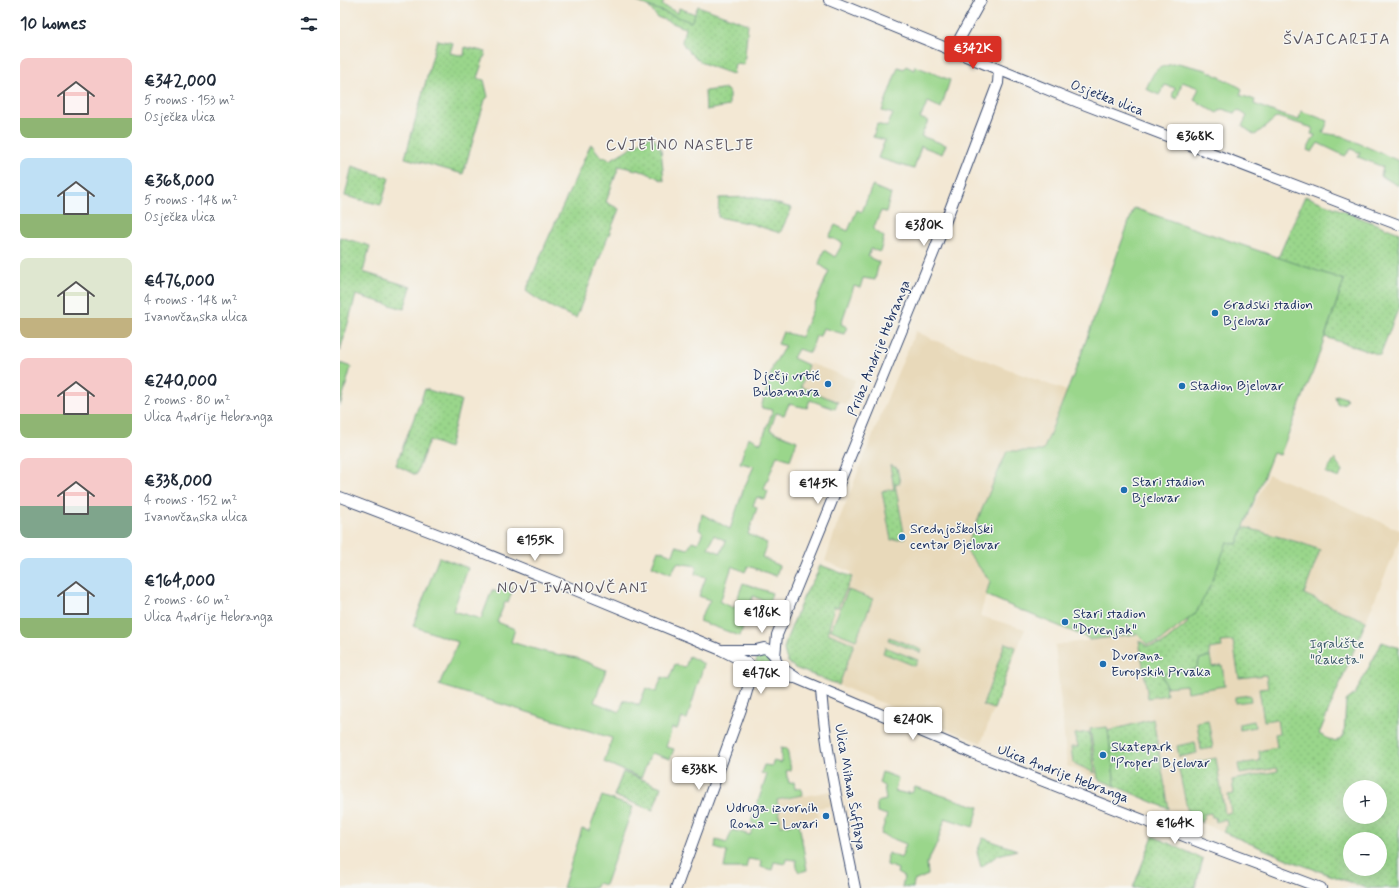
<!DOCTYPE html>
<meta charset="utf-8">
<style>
:root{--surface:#fff;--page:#f6f6f7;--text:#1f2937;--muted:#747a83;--accent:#d93025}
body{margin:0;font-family:Mynerve,sans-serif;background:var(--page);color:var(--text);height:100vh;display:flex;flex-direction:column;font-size:15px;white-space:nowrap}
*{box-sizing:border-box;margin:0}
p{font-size:13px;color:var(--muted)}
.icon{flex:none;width:22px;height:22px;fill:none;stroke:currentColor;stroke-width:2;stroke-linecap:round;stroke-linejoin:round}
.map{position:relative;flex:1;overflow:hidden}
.panel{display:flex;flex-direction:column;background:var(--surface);width:340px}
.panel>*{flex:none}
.fabs{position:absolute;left:1003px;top:780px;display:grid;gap:8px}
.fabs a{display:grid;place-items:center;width:44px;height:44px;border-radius:50%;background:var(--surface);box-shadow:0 4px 16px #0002;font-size:20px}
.price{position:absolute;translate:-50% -34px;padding:0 9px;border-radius:4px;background:#fff;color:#222;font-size:13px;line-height:26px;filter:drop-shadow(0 1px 2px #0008)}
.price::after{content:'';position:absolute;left:50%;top:24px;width:12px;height:9px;margin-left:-6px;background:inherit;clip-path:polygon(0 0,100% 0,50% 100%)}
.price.current{background:var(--accent);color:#fff}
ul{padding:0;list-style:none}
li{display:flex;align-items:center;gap:12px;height:100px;padding:0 20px}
li span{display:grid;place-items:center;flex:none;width:112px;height:80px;border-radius:8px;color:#555}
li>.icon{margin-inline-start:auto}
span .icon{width:48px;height:48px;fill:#fffc;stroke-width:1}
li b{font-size:17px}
h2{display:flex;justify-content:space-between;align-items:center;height:48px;padding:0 20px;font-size:17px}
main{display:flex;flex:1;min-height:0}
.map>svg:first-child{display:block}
</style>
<main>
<section class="panel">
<h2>10 homes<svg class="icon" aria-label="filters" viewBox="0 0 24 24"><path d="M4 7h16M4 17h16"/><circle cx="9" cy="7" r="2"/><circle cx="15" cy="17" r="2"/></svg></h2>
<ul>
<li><span style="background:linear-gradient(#f6c9c9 75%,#8fb573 0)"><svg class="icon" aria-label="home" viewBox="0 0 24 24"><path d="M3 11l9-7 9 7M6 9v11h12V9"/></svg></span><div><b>€342,000</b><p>5 rooms · 153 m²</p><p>Osječka ulica</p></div></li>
<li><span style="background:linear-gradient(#bfe0f5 70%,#8fb573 0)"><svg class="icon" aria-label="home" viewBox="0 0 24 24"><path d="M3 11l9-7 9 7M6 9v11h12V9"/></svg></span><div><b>€368,000</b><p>5 rooms · 148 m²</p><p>Osječka ulica</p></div></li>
<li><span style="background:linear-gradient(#dfe7d0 75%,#c2b280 0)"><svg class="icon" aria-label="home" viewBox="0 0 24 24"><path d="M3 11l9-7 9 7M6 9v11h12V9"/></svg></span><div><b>€476,000</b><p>4 rooms · 148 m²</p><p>Ivanovčanska ulica</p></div></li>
<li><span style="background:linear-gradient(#f6c9c9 70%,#8fb573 0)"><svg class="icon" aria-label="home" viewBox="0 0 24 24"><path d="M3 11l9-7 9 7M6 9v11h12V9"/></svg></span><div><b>€240,000</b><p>2 rooms · 80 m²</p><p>Ulica Andrije Hebranga</p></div></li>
<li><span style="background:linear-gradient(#f6c9c9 60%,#7fa58c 0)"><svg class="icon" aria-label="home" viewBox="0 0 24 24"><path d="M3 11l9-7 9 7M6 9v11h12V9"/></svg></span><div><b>€338,000</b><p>4 rooms · 152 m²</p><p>Ivanovčanska ulica</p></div></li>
<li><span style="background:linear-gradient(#bfe0f5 75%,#8fb573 0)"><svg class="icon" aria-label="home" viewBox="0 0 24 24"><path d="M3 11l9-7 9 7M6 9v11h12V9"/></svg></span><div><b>€164,000</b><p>2 rooms · 60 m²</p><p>Ulica Andrije Hebranga</p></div></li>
</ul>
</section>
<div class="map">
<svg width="1059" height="888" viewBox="0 0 1059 888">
<defs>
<pattern id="grass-dots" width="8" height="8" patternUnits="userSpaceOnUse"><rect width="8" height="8" fill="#9ad68b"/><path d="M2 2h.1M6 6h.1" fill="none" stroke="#84b87a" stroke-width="1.8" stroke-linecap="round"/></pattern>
</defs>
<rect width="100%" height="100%" fill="#f6f6f2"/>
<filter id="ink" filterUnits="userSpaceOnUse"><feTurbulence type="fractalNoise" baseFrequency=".025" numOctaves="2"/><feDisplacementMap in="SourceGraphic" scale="8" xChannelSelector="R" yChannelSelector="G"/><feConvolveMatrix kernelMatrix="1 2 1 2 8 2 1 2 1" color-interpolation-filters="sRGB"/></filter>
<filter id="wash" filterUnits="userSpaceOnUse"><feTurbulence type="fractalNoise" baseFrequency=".012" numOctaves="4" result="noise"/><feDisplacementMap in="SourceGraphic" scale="16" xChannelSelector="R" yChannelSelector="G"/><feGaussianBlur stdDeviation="0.9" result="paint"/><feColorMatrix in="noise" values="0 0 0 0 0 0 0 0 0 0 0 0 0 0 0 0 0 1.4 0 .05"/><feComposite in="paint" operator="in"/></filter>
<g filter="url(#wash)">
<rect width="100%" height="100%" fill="#f3e8d4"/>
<g fill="#e8d9ba">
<polygon points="576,331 594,340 683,375 727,391 703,451 625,548 650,581 640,616 685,629 641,743 478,677 479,667 494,607 511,572 485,561 497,525 555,379"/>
<polygon points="469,363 515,380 506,405 460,387"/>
<polygon points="928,474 996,502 1059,530 1059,541 977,740 954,862 727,766 715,645 798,634 819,642 847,620 856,613 887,542 897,544"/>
<polygon points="495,790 498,805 477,808 479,817 460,820 460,823 441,826 437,800 462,795 465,794 465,796"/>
</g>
<g fill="url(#grass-dots)" stroke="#5a8274" fill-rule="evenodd">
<path d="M308,6L351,22L358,6L408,24L404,65L395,64L393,74C371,67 354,63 342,42L345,28L317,17Z"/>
<polygon points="97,40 113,43 110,53 124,56 125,47 146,52 137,78 144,80 148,97 145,100 123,174 65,158"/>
<polygon points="381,89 386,89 389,92 389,106 366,110 365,91"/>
<path d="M312,135L321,149L324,181L305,172L279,166L266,202L279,209L236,318C218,311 202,303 186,291L206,243L251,144L262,158L264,157L270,160Z"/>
<polygon points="12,166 49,178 41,205 5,196"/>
<polygon points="965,196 1059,233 1059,307 1040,355 985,337 1004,280 938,258"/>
<polygon points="414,197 452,208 440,233 412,224 378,217 379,198"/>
<polygon points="0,237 30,246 23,272 71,287 64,309 16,295 0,351"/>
<polygon points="85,389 121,400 109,448 89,440 76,475 56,465"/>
<polygon points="997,395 1005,398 1007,400 1005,403 999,404 997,403 995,396"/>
<polygon points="995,459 1002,471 999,478 986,473 993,461"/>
<polygon points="550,465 557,468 560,483 555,484 565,538 551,540 542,491 554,489"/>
<path d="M904,527L961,543L980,550L964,594L999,610L1026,621L979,734L995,742L1004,736L1006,701L1015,694L1042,642L1059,648V888H1026L954,862L883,832L887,825L886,819L876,822L875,817H872L871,813L864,814V818L861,819L862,823L849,817L838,766L876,758L885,814L891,812L888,795L894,794L892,780L938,771L937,768L900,774L898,764L920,761L919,751L937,747L935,734L939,733L937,719L924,721L919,689L928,688L926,675L899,678L893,641L881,642L882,647L869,649L870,656L860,659L856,669L823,674L827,695L808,698L799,640L807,646L822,644L848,623L847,620L856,613L887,542L897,544ZM1010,787H1040V817H1010ZM1010,839H1040V869H1010Z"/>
<polygon points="480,565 512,577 498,607 494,607 488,633 514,644 499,685 455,668 448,662 445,655 444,649 447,638 464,596 478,572"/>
<polygon points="549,637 582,650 581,653 548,640"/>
<polygon points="665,643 676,647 654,709 643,705"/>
<polygon points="545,647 578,660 575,666 543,653"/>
<circle cx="423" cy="662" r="7"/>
<polygon points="813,719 829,809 775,786 768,731"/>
<polygon points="868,720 873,748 861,750 857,722"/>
<polygon points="749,732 755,773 733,763 731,747 738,747 735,734"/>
<polygon points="855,742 857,753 839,757 837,746"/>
<polygon points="283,772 321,787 313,810 274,796"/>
<polygon points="813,836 863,859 855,888 793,888"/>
<polygon points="643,838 677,850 658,855 641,867 637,852"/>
</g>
<g fill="#9ad68b" stroke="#5a8274" fill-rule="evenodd">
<polygon points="292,0 322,0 324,1 322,5 338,13 339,8 355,14 351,22"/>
<path d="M838,63L866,70L901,88L902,89L900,95L915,100L914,104L939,114L959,120L961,111L988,121L983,133L1002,136L1059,161V186L1041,176L1043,167L1018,157L1020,153L1011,149L1005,156L978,143L972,152L967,150L975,135L971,134L973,128L937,117L915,135L902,126L907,116L898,110L895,113L882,109L877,113L854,100L859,88L842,82L837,99L832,96L835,88L825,85L819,95L806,89C816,67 815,68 838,63Z"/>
<polygon points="566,66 574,70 575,66 610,80 601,108 588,102 580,118 588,121 581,136 606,145 602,154 581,146 574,169 538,158 545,140 533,137 537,124 547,127 553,114 542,111 558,67 564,69"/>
<path d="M532,186L551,194L546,212L541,211L533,229L544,237L540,252L531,249L528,257L539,262L535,280L523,278L520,288L514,286L501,324L507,327L504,334L483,328L480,336H476L470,353L458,349L453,358L468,365L461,387L498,402L495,409L470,400L467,408L449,404L444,415L436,413L430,430L457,441L450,460L437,455L424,489L428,491L425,500L417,497L413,505L417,508L408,534L427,543L422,557L439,566L436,576L408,566L405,572L392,566L380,602L394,608L403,583L432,593L429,603L413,596L400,636L359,621L370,600L359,596L366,577L355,574L357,566L337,563L331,574L312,566L318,550L333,555L336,546L348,549L352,541L358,543L363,532L359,530L362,514L390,529L404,488L414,466L400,463L408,437L421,443L433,410L421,408L433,366L445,346L438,344L443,332L461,337L489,271L479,264L484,250L495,257L503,243L489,237L495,225L508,231L517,210L522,212ZM374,535L386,541L381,553L368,548Z"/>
<polygon points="794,208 1004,280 974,369 940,455 933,453 897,544 887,542 871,584 856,613 819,642 807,644 797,634 749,640 748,638 680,610 646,595 650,581 625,549 667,451 703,451 735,371"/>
<polygon points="0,363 11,367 0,406"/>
<polygon points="99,557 128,568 113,611 141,619 152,590 159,593 162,584 173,588 168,603 165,602 157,622 175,629 171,642 205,652 237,658 266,670 254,702 280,712 284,700 299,705 306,688 316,692 322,677 329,679 335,664 345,668 349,656 364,664 347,719 342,718 337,729 332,728 326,747 334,749 330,759 311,753 301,778 264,762 272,738 99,685 118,642 73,626"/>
<polygon points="508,590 533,599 516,640 491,630"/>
<polygon points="870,656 872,667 882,665 885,686 847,692 846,685 826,687 822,674 856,669 860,659"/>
<polygon points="910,695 911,701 895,703 895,697"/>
<polygon points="914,721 915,727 900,730 899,724"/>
<polygon points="767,727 768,731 775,786 758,779 750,729"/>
<polygon points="441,748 447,749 451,770 446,771 449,783 454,782 455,789 461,788 462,795 437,800 441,826 459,823 467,870 460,872 457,867 456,860 446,859 445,864 434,862 432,870 421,867 422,861 408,859 406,868 384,868 387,852 375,848 376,840 387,843 392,830 410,835 415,824 411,822 426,778 426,774 421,773 424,765 432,766 433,761 441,763"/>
<polygon points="542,772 558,778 555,791 568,794 568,792 572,793 575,787 639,807 633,827 605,818 598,841 587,863 588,875 574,881 573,888 562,887 564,877 557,873 558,869 547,865 548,853 561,858 566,844 541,834 547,815 537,812 537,802 546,800 544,786 539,783"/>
<polygon points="262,796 293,807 265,885 258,883 255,888 223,888 242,829 249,831"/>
</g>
</g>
<g filter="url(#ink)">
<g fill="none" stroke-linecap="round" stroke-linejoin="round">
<defs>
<g id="secondary">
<polyline points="489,0 738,102 1059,225"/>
<polyline points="614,52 620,38 641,0"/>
<polyline points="0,497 107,538 233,589 381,650 409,664"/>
<polyline points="384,650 416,650 424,648 429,650 435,656 436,662 434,670 428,675"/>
<polyline points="435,656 437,635 595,249 658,83 659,70"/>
<polyline points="436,662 443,669 458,679 632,753 872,847 981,888"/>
<path d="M409,665C414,678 420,675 430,675C438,675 446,677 454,678"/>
<path d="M481,690C486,757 502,823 515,888"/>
<polyline points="336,888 404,701 411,677 411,670"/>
</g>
</defs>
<use href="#secondary" stroke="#3b4b70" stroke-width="12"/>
<use href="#secondary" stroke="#fff" stroke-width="10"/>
</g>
</g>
<g fill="#1f6fb2" stroke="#f6f6f2" stroke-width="1.5">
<circle cx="875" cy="313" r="4"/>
<circle cx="488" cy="384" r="4"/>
<circle cx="842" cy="386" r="4"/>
<circle cx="784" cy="490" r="4"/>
<circle cx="562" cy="537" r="4"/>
<circle cx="725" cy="622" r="4"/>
<circle cx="763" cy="664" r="4"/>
<circle cx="763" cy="755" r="4"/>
<circle cx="486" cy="816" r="4"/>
</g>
<g text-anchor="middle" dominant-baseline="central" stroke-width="3" stroke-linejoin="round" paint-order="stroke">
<g font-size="14" fill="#1b2f5e" stroke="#f6f6f2">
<text transform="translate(767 98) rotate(21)">Osječka ulica</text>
<text transform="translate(539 348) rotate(-68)">Prilaz Andrije Hebranga</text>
<text transform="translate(723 774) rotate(21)">Ulica Andrije Hebranga</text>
<text transform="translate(510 787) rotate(80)">Ulica Milana Šufflaya</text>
</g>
<g font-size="14" fill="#1b2f5e" stroke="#f6f6f2" text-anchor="start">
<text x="883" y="305">Gradski stadion<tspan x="883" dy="16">Bjelovar</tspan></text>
<text x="480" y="376" text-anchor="end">Dječji vrtić<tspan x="480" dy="16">Bubamara</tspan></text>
<text x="850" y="386">Stadion Bjelovar</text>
<text x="792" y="482">Stari stadion<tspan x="792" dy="16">Bjelovar</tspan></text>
<text x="570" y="529">Srednjoškolski<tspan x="570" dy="16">centar Bjelovar</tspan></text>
<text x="733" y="614">Stari stadion<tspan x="733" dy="16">"Drvenjak"</tspan></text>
<text x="771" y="656">Dvorana<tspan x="771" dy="16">Europskih Prvaka</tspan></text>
<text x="771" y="747">Skatepark<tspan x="771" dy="16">"Proper" Bjelovar</tspan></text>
<text x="478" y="808" text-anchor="end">Udruga izvornih<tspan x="478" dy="16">Roma – Lovari</tspan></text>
</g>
<g font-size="14" fill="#3b5969" stroke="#f6f6f2">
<text x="997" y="644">Igralište<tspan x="997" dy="16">"Raketa"</tspan></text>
</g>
<g font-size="15" letter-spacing="1" fill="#5a5560" stroke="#f6f6f2">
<text x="340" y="146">CVJETNO NASELJE</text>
<text x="233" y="589">NOVI IVANOVČANI</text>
</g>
<g font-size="16" letter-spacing="1" fill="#5a5560" stroke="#f6f6f2">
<text x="997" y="39">ŠVAJCARIJA</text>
</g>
</g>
</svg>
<div class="fabs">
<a>+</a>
<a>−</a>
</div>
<b class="price current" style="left:633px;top:70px">€342K</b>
<b class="price" style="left:855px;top:158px">€368K</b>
<b class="price" style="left:584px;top:247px">€380K</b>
<b class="price" style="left:478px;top:505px">€145K</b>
<b class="price" style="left:195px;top:562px">€155K</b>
<b class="price" style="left:422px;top:634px">€186K</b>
<b class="price" style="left:421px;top:695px">€476K</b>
<b class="price" style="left:573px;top:741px">€240K</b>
<b class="price" style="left:359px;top:791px">€338K</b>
<b class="price" style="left:835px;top:845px">€164K</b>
</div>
</main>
